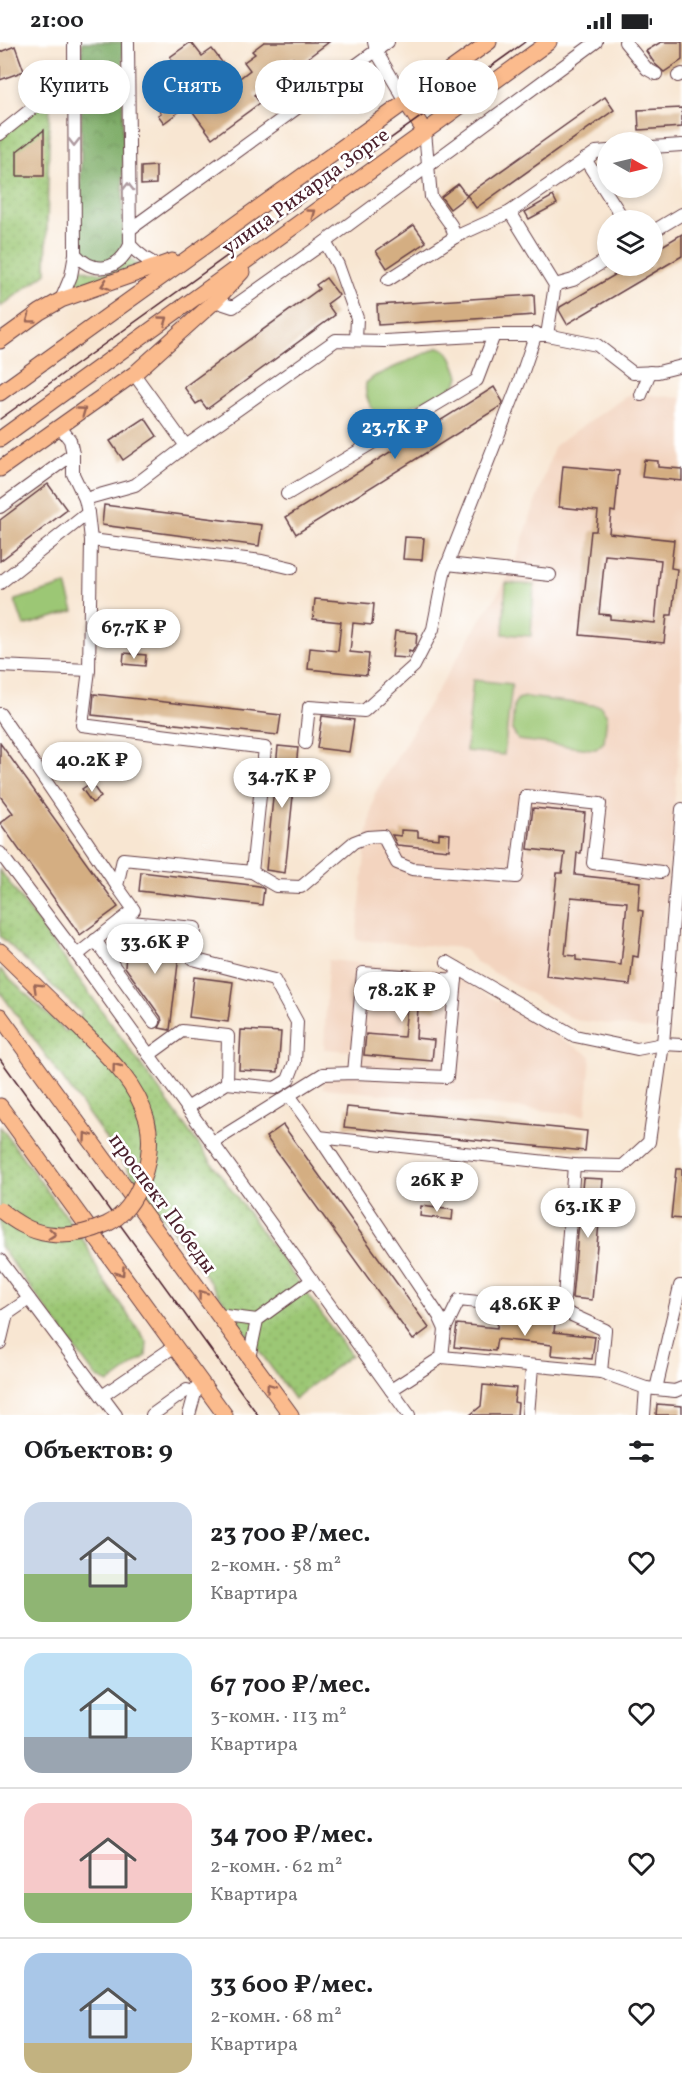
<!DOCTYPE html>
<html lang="ru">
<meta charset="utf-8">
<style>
:root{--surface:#fff;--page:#f6f6f6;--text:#202124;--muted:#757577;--line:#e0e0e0;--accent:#1f6fb2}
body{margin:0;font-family:Vollkorn,serif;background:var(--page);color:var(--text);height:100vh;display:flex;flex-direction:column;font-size:22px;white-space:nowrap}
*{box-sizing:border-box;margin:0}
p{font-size:20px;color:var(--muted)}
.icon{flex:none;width:33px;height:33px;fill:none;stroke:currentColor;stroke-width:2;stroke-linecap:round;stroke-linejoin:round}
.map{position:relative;height:1373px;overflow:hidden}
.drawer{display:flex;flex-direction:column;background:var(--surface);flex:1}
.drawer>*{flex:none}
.top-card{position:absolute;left:18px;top:18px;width:646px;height:54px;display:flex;gap:12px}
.needle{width:39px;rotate:98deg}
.controls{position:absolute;left:597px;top:90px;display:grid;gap:12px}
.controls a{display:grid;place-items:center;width:66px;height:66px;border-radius:50%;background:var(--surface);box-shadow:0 3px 9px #0003;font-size:30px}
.price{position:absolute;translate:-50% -51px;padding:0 14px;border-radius:21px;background:#fff;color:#222;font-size:20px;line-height:39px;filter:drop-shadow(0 2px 3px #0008)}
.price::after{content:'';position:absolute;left:50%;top:36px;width:18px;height:14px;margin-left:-9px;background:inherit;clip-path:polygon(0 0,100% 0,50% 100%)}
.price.on{background:var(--accent);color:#fff}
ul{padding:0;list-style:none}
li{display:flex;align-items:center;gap:18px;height:150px;padding:0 24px}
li+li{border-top:2px solid var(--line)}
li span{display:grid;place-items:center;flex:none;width:168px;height:120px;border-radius:18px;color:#555}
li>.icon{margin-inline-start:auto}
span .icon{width:72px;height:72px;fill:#fffc;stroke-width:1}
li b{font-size:26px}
h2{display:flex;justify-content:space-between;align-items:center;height:72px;padding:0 24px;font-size:26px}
.pill{padding:0 21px;border-radius:27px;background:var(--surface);box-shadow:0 3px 9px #0003;font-size:21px;line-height:54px}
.pill.on{background:var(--accent);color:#fff}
.status{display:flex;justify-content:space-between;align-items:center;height:42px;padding:0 30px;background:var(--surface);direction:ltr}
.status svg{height:16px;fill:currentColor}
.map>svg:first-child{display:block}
</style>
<div class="status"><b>21:00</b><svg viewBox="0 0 49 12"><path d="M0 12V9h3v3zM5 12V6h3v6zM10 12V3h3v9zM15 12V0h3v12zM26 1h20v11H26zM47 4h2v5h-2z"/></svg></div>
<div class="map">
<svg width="682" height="1373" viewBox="0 0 682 1373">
<defs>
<pattern id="grass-dots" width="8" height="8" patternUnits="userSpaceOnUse" patternTransform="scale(1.5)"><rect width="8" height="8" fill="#9cc774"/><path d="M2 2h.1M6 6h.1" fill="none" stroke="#88aa65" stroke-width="1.8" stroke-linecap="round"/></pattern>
<pattern id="forest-crowns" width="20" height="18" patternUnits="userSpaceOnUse" patternTransform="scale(1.5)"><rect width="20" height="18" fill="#7dac66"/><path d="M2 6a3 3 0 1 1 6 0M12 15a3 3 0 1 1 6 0" fill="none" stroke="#688b54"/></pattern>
</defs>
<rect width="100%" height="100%" fill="#fff"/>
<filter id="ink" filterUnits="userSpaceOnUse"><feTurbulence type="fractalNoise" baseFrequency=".0167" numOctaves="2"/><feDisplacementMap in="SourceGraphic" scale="12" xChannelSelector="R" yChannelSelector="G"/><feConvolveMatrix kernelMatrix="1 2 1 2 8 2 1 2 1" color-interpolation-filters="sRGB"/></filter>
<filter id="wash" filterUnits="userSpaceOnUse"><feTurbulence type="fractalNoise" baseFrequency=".008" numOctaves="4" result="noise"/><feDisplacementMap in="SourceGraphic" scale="24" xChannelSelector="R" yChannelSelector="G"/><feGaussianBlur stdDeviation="1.35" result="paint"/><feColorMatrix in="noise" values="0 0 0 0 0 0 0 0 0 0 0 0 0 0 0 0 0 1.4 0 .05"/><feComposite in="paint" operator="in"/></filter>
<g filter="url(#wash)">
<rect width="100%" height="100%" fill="#f8e6d2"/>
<g fill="#f3d4bf">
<polygon points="631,351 682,356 682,670 656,988 575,978 476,920 464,906 356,898 367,795 375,751 468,598 512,529 555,403"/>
<polygon points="328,918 447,929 591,1014 586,1073 323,1046 324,1026 351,1028 352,1009 324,1007"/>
</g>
<g fill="url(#grass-dots)" stroke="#737350" stroke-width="1.5">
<polygon points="50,53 46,231 0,265 0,94"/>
<path d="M128,216L138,223L72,247L77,224C97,235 113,232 128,216Z"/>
<polygon points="0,828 351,1313 294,1357 0,950 0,927 66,990 82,972 0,894"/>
<polygon points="0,1084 86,1202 100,1233 147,1300 146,1314 109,1341 96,1335 0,1204"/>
</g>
<path fill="url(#forest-crowns)" stroke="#646648" stroke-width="1.5" d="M82,0H123V202C116,225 86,227 80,202Z"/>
<g fill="#9cc774" stroke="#737350" stroke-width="1.5">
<path d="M439,305C453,309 454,322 459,334L457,341L451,347L390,374L380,375C370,367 364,353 366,341L375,334Z"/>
<polygon points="506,541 534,543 531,594 503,592"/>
<polygon points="66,543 74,569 24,584 15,558"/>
<polygon points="473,638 512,642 504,713 466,709"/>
<polygon points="526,655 600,664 607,673 604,700 596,707 591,707 518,698 512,688 514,662 518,657"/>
</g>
<g id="blocks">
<g fill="#d4ae82" fill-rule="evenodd">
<polygon points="191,0 202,14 212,7 236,39 250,28 244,20 255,12 252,9 264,0 329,0 298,23 293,16 277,28 281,33 254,53 260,61 212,96 188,63 164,81 158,73 161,71 148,53 155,48 151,44 168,31 165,27 174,20 170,15"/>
<polygon points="661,0 682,0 682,18 664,30 655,22 646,9"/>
<polygon points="15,4 24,29 0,38 0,10"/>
<polygon points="605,55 614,68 476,166 467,153"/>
<polygon points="682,66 682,85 639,88 638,68"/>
<polygon points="44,88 44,134 17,134 17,109"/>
<polygon points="156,124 156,142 141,143 141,125"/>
<polygon points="458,142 467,154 450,167 441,155"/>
<polygon points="553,154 557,162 529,177 525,170"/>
<polygon points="414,183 426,200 387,226 376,209"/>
<polygon points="682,192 682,214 567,282 559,268 560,265 630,224 652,224 652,210"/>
<polygon points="326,236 339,253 327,262 335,273 207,367 201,359 196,362 184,345 319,247 316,243"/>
<polygon points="534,253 535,273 378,283 377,263"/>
<polygon points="494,345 503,360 501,364 296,492 286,475"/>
<polygon points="145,376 157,394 123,418 110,399"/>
<polygon points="644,418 658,419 658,425 682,427 682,439 642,435"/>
<path d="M563,424L619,429L615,470L611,469L609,491L674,498L671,526L677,527L672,573H667L664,601L580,593L591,489H596L598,469L559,465ZM605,513L661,518L655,581L610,577V573L599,572Z"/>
<polygon points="48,442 67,468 0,519 0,478"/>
<polygon points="104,463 262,483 259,504 102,483"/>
<polygon points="405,495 424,496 422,518 403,517"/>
<polygon points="315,557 374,562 372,583 353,581 350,610 369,612 367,633 308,627 310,606 338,609 341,580 313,577"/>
<polygon points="395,589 417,591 416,603 412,610 409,609 408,616 392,615"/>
<polygon points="124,611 146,613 145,624 123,622"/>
<polygon points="94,652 281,673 278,693 92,673"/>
<polygon points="322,674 354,678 349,710 317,706"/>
<polygon points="0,701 118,865 80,893 0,781 13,771 0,754"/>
<polygon points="278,704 298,706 285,831 266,828"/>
<polygon points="91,741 101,755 92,761 82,747"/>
<path d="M533,766L585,771L581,811H577L575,833L640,840L638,868L643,869L638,915L633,914L630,943L546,934L557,831H562L565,811L528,807ZM571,855L627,860L621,923L576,918V914L565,913Z"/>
<polygon points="401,788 418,789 418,795 439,797 439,791 450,792 449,808 397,803 392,793 401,794"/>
<polygon points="141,830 259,844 264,847 262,863 139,849"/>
<polygon points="127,899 180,905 170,988 159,986 162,980 161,975 125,925"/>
<polygon points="194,935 233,940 228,980 189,975"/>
<polygon points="370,942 439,948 437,968 418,966 416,996 434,998 432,1019 364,1013 366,992 404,995 407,965 368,962"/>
<polygon points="241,988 281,990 278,1030 239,1028"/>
<polygon points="347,1065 587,1089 585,1109 344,1085"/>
<polygon points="283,1083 429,1286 413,1298 266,1095"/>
<polygon points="676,1127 682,1127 682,1177 671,1176"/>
<polygon points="583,1136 603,1137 592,1258 572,1256"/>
<polygon points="421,1164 453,1168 452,1178 420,1174"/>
<polygon points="498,1274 555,1281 554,1290 595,1295 592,1317 551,1313 552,1303 497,1297 495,1309 454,1305 457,1282 497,1286"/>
<polygon points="483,1343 516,1346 514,1360 518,1361 517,1373 470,1373 481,1364"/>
<polygon points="657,1362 682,1364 682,1373 656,1373"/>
</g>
</g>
</g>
<g filter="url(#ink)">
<use href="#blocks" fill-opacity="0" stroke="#643d44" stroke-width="1.5"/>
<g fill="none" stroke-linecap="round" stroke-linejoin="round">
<defs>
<g id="minor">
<path d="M128,0L130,203C139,213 147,219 160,224"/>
<polyline points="374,0 376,9 406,60"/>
<polyline points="625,0 647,27 656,32"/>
<polyline points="678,34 682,32"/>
<polyline points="425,90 431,155 451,183 455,195 510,170 596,110 608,109"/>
<polyline points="0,92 74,33"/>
<polyline points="652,105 682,103"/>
<polyline points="585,117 624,178"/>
<polyline points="510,170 555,243 547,293 597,303 633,331 658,330 682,324"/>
<polyline points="129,188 388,0"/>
<polyline points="652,190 682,172"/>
<polyline points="325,200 338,223 357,276 356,298"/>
<path d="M75,212C94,233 118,229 130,203"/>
<polyline points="388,238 455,195"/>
<polyline points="555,243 573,238 608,217"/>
<polyline points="61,258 71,234 75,212 74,0"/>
<polyline points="215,259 233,265 325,200 596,0"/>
<polyline points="494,293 544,293"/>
<polyline points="134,332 186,404 336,298 385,299 494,293 477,338 287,452"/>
<polyline points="641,353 650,330"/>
<polyline points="60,385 70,398 73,412 73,432 85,457 88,471 91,498 89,628"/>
<polyline points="85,457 135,443 186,404"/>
<polyline points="0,465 73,412"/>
<polyline points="91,498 262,519 292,526"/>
<polyline points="447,522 550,533"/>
<polyline points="0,541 88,471"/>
<polyline points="0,624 89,628 82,683 265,706 252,830 123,817 117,844 134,868 77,913"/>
<polyline points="0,672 117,844"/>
<polyline points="305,701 309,665 364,669 414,624 433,587 444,531 520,338 536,291"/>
<polyline points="0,811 77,913 409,1373"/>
<polyline points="252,830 276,844 301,845 354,800 367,795 383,794 397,821 412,827 516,835 526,754 600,762 593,821 661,830"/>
<polyline points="120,879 195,886 193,917 274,938 297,980 295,1020 288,1038 275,1046 227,1041 187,1066"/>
<polyline points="95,898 154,980"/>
<polyline points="447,920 575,994 637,1007 663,1002 682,1003"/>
<polyline points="149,1013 182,989 228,994 227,1041"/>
<polyline points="354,1031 363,931 456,938"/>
<polyline points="289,1053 319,1095 439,1274 445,1287"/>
<polyline points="319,1095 574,1123 623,1124 649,1100 663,1002 682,767"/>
<polyline points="212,1101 323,1032 354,1031 447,1035 457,926"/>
<polyline points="0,1218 116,1373"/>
<polyline points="563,1269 574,1123"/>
<polyline points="217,1273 257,1278"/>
<polyline points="0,1277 29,1257"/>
<polyline points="0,1301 7,1272"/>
<polyline points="442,1315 601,1330 646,1346"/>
<polyline points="249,1316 257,1278 312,1238"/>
<polyline points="656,1347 680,1244 682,1244"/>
<polyline points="391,1348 442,1315 445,1287 459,1258 563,1269 605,1288 601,1330"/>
<polyline points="102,1354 175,1304"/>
<polyline points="152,1373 187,1348 195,1351"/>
<polyline points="189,1373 197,1344"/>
<polyline points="528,1373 532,1325"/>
<polyline points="644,1373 646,1346 675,1349 682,1346"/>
</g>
<g id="major">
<polyline points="406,60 425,90"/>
<polyline points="0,299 40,270 61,258 172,219"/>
<polyline points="0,351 489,0"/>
<polyline points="0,397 549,0"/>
<polyline points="0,427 134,332 215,259 242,230"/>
<polyline points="0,909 73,980"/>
<polyline points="0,974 291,1373"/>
<polyline points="0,1064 225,1373"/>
</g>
</defs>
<use href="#minor" stroke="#643d44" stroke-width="14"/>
<use href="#major" stroke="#643d44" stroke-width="17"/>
<use href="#minor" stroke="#fff" stroke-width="12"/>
<use href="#major" stroke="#fbbb8d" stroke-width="15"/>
<g stroke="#4a1f2b" stroke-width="1.5">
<polyline points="0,377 525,0"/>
<polyline points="0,1017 258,1373"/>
</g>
<defs>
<path id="major-bridge" d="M0,1168C14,1179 30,1190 49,1192C68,1195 89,1190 107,1182C140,1166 156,1112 147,1078C136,1038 102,1009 73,980"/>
</defs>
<use href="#major-bridge" stroke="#643d44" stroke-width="17" stroke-linecap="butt"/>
<use href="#major-bridge" stroke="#fbbb8d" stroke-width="15"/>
</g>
<defs><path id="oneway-chevron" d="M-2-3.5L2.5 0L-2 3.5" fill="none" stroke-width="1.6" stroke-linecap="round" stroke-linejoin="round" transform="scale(1.5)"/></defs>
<g stroke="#ae9aa0">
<use href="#oneway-chevron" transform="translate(74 100) rotate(90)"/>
<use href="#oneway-chevron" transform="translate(128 145) rotate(-90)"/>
</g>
<g stroke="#9a6557">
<use href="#oneway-chevron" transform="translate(312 171) rotate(-36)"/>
<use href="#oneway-chevron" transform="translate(105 243) rotate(161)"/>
<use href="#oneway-chevron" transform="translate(30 277) rotate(144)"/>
<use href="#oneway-chevron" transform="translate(164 278) rotate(-36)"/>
<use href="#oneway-chevron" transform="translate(82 369) rotate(-36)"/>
<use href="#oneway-chevron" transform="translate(37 945) rotate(-136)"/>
<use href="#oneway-chevron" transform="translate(116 1025) rotate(-127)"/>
<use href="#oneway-chevron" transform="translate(87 1094) rotate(-126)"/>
<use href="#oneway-chevron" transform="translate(52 1192) rotate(6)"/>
<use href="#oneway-chevron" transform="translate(121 1230) rotate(54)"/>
<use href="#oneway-chevron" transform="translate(202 1252) rotate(-126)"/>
<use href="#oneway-chevron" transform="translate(270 1345) rotate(-126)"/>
</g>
</g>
<g text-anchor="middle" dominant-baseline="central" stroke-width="5" stroke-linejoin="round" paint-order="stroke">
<g font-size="21" fill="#4a1f2b" stroke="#fff">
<text transform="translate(306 150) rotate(-36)">улица Рихарда Зорге</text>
<text transform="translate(162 1162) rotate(54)">проспект Победы</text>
</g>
</g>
</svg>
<div class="controls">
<a><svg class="needle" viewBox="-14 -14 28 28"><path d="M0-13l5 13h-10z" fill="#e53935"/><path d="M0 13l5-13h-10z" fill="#757577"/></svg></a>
<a><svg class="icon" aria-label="layers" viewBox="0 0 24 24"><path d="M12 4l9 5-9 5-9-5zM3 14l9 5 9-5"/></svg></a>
</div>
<b class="price on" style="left:395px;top:418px">23.7K ₽</b>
<b class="price" style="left:134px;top:618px">67.7K ₽</b>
<b class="price" style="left:92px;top:751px">40.2K ₽</b>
<b class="price" style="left:282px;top:767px">34.7K ₽</b>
<b class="price" style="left:155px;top:933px">33.6K ₽</b>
<b class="price" style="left:402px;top:981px">78.2K ₽</b>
<b class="price" style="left:437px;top:1171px">26K ₽</b>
<b class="price" style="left:588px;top:1197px">63.1K ₽</b>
<b class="price" style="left:525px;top:1295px">48.6K ₽</b>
<div class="top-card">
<a class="pill">Купить</a>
<a class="pill on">Снять</a>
<a class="pill">Фильтры</a>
<a class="pill">Новое</a>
</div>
</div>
<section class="drawer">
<h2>Объектов: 9<svg class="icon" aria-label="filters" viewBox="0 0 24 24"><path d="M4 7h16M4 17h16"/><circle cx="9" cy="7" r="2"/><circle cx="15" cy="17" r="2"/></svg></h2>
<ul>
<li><span style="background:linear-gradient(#c9d6e8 60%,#8fb573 0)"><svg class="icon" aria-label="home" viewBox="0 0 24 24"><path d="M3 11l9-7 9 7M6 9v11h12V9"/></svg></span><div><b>23 700 ₽/мес.</b><p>2-комн. · 58 m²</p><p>Квартира</p></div><svg class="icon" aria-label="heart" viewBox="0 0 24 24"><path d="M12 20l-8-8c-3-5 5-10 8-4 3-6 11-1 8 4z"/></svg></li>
<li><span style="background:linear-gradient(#bfe0f5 70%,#9aa5b1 0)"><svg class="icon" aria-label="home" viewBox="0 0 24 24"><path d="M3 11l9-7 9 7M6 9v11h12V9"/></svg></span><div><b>67 700 ₽/мес.</b><p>3-комн. · 113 m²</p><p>Квартира</p></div><svg class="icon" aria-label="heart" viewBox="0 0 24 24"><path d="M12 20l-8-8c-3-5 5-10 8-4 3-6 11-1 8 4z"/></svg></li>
<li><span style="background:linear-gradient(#f6c9c9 75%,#8fb573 0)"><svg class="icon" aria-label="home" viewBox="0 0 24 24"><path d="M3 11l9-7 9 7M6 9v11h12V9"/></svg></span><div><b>34 700 ₽/мес.</b><p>2-комн. · 62 m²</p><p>Квартира</p></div><svg class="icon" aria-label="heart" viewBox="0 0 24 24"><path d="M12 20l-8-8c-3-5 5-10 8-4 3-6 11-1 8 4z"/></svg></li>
<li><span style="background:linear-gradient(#a9c7e8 75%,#c2b280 0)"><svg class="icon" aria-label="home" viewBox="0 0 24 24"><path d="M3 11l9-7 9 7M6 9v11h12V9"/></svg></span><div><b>33 600 ₽/мес.</b><p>2-комн. · 68 m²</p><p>Квартира</p></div><svg class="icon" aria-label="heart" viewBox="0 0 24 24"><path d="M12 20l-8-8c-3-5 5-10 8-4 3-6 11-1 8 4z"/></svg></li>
</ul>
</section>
